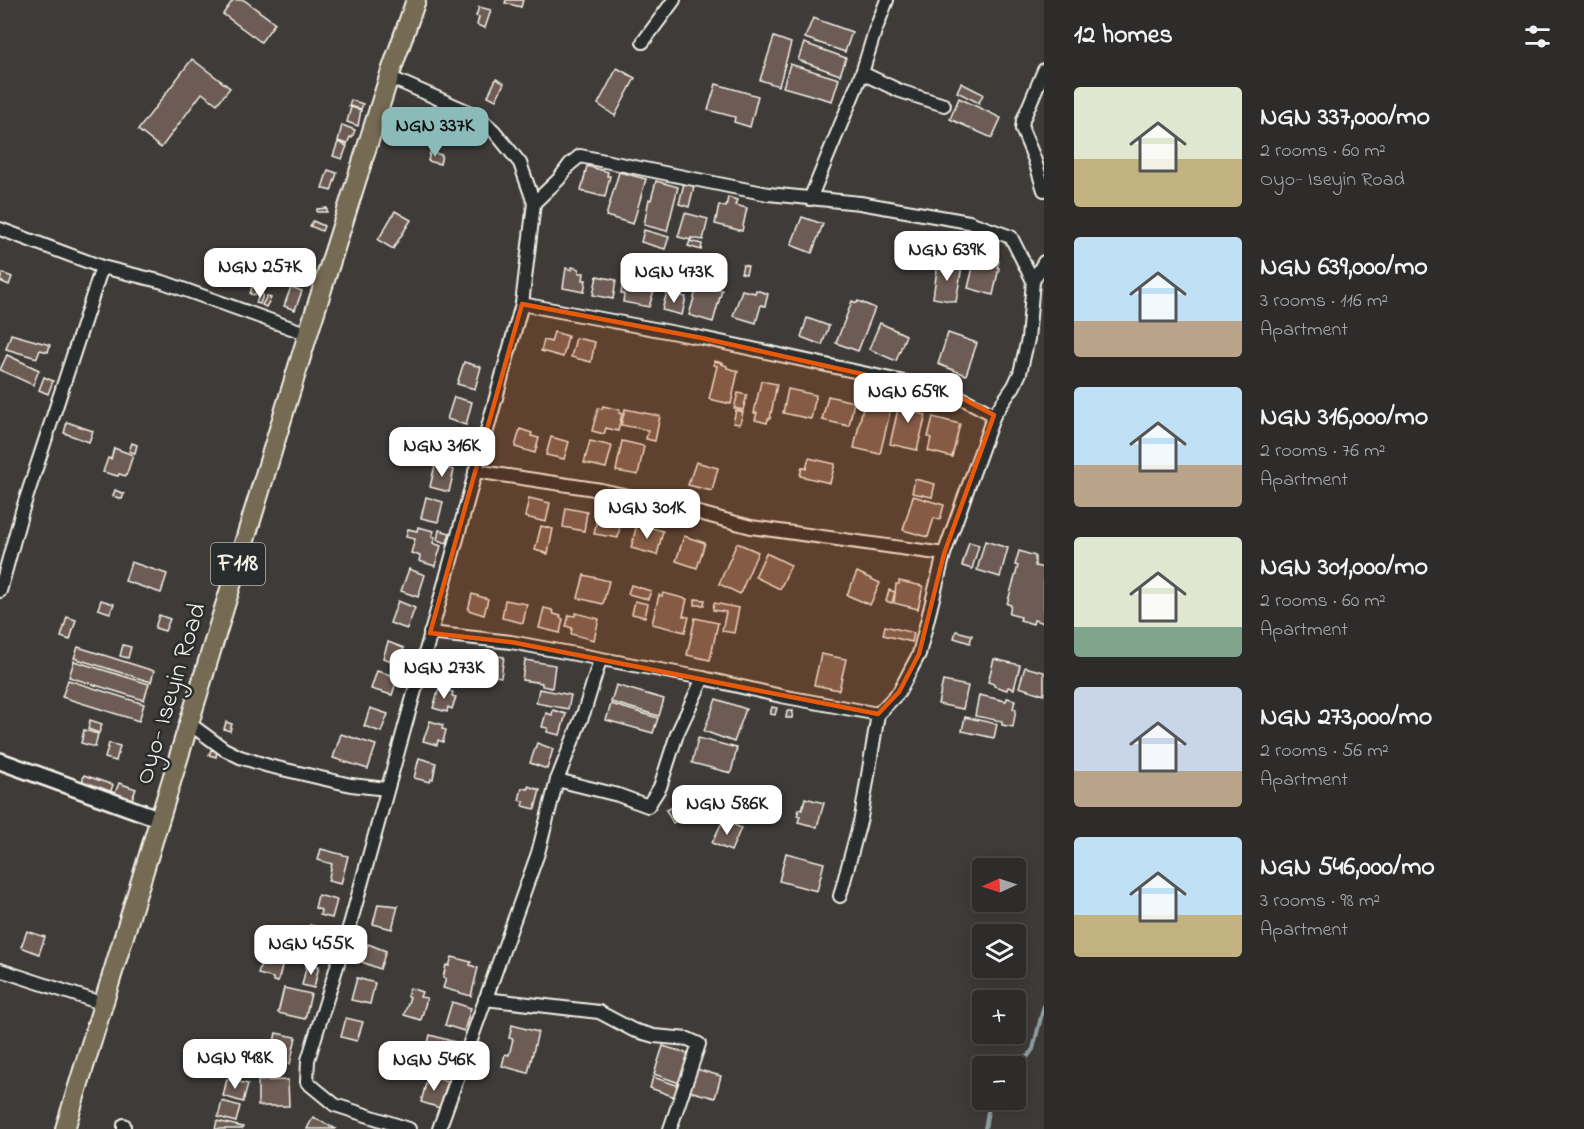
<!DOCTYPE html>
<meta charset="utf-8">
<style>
:root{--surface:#2e2c2b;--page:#363433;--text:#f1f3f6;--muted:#a7a7a9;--line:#494847;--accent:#8bbbb9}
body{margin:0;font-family:"Indie Flower",sans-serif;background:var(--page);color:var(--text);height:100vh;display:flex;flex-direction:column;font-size:22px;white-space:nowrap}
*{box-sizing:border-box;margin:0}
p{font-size:20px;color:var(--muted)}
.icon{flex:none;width:33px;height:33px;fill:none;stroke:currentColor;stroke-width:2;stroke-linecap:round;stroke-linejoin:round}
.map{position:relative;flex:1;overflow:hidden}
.details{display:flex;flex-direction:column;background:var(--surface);width:540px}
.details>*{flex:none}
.needle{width:39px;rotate:267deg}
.controls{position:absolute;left:972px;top:858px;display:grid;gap:12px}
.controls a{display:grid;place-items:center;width:54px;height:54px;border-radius:6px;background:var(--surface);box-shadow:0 3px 15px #0003,0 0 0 2px var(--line);font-size:30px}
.price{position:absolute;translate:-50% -51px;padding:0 14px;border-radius:12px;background:#fff;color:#222;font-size:20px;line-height:39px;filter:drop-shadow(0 2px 3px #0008)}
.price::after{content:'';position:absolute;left:50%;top:36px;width:18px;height:14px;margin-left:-9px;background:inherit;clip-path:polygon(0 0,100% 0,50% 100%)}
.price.current{background:var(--accent);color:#111}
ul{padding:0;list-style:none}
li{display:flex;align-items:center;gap:18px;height:150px;padding:0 30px}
li span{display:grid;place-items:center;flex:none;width:168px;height:120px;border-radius:6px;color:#555}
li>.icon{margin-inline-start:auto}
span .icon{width:72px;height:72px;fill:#fffc;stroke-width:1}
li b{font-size:26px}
h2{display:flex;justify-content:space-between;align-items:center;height:72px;padding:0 30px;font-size:26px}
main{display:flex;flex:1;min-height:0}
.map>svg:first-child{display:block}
</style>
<main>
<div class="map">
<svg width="1044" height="1129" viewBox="0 0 1044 1129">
<rect width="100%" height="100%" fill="#3e3b39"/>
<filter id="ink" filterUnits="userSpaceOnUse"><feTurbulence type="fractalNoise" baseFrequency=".0167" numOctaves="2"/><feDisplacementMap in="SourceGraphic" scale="12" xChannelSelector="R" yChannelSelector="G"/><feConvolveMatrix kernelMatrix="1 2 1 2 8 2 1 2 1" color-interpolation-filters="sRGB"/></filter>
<g filter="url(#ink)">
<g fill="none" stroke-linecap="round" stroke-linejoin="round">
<g stroke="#8f9fa0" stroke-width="4">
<polyline points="1016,1073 1033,1049 1044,1005"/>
<polyline points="985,1129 988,1111 996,1100"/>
</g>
</g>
<g fill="#6d5c54" stroke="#f4f1e8" stroke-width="1.5">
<polygon points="233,0 244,0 275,23 261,42 223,14"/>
<polygon points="506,0 523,0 521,7 505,3"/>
<polygon points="479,7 491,10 485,28 477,25 479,17 476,16"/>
<polygon points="813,18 852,32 845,52 805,38"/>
<polygon points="774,37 791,43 779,86 760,80"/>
<polygon points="804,43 846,58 840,75 798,60"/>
<polygon points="192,59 230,88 217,104 202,93 161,148 138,130"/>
<polygon points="790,64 839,79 832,101 783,87"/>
<polygon points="617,68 635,78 615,116 598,104"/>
<polygon points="496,79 504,83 496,100 488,96"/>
<polygon points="961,83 983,94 979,103 957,92"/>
<polygon points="716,84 758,96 750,127 734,122 735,117 708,110"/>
<polygon points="959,98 1001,118 992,138 950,119"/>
<polygon points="351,100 363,104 361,109 349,106"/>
<polygon points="351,107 361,110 358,126 347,122"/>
<polygon points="342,125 355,130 352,138 350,137 347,144 338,141"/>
<polygon points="338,142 347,146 342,159 333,156"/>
<polygon points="430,152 442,155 440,164 428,161"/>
<polygon points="587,166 608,172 607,176 610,176 605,197 581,191"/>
<polygon points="328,170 337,173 331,191 322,188"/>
<polygon points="619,172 646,179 633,224 606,216"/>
<polygon points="656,181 678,187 667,231 644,225 649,199 651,200"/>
<polygon points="684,183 694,186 689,207 679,204"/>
<polygon points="728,197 737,200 735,205 747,208 742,231 715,224 719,205 726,207"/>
<polygon points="327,208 327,212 317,212 317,209"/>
<polygon points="395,211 411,220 393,249 378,240"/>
<polygon points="685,213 708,219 703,240 691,238 691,240 678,237"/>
<polygon points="802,217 823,224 812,253 791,245"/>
<polygon points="313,221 324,226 322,231 310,226"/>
<polygon points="644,230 669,237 665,249 641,242"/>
<polygon points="690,241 702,244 701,250 688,246"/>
<polygon points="976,255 999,261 997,267 999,268 993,295 968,288"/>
<polygon points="938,262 962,266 956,302 933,298"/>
<polygon points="743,265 748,266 746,274 741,273"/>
<polygon points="572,267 579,269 579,273 584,273 583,280 586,280 584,292 563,288 566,268 572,270"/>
<polygon points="2,273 12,277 9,285 0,281"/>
<polygon points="298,273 308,278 306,282 296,277"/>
<polygon points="597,276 616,280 613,299 593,295"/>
<polygon points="623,281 655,287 649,307 623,302 624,294 621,293"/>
<polygon points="698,284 722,290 713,322 689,315"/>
<polygon points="252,286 257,288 255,295 250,294"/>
<polygon points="291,287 302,291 295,310 284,306"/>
<polygon points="742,290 755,293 756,290 768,294 765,306 761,305 756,323 733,316"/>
<polygon points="667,292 686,297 682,315 662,310"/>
<polygon points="259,294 263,295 260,304 256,303"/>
<polygon points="267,296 271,298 266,307 262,305"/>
<polygon points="852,301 857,303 858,301 875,308 858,351 836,343"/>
<polygon points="807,318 829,326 822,345 801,337"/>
<polygon points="880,323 906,335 896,361 869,349"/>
<polygon points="554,332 568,336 563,357 541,351 544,340 551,342"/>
<polygon points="948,333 977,343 966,375 938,364"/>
<polygon points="11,334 50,345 48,352 40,350 37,358 6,349"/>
<polygon points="576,338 595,342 591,362 571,357"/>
<polygon points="7,355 39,370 33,385 0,370"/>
<polygon points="714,361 723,363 722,364 727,366 727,368 738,371 731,404 709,399 717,366 714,365"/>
<polygon points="464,362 481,367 475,389 457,384"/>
<polygon points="44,377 53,381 48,394 39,390"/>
<polygon points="761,381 777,384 770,419 768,419 767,423 755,420 757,413 754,413"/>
<polygon points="788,389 816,395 811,419 783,413"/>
<polygon points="738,393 747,395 743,410 734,408"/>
<polygon points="828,396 854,402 849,426 822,420"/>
<polygon points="901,396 921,401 918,413 926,415 917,450 890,444"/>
<polygon points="454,397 472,402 466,425 447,419"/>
<polygon points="865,398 875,400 874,404 891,408 880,454 854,448"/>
<polygon points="603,406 620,410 619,413 622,414 618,431 606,428 604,434 592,431 598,408 602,409"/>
<polygon points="625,409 660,416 655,441 646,439 648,430 621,425"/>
<polygon points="736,410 743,412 740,424 733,423"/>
<polygon points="933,417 960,424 952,457 928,451 931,438 928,437"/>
<polygon points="67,422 93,431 89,442 64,433"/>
<polygon points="520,429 532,433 531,436 539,438 535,453 515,447"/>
<polygon points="444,433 462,438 457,460 438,455"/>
<polygon points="551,437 569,442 564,459 546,455"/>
<polygon points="590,441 612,446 606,468 584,463"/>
<polygon points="622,441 644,446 638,475 616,471"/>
<polygon points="132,443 137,445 135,453 129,451"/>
<polygon points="114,448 133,455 126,476 119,474 118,476 103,472 108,458 111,459"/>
<polygon points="809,458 835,464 830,483 800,476 802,467 806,469"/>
<polygon points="696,462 718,468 712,491 688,485"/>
<polygon points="435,465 454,470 449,492 430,487"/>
<polygon points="915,479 935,484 932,497 912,493"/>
<polygon points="115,490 124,494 122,499 113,496"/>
<polygon points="913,496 944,505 940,520 934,518 928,537 903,530"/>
<polygon points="426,497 443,502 438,522 421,518"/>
<polygon points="529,498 550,503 546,522 525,517"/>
<polygon points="566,508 587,512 584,531 563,527"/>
<polygon points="598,514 621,518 618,538 594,534"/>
<polygon points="637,524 663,531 657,555 631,548"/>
<polygon points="541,526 553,529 548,554 535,550"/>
<polygon points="418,527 434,531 432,536 435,537 433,543 441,546 435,566 419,561 420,556 411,553 415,539 406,537 408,529 417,531"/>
<polygon points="439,530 450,533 447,543 437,540"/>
<polygon points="684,536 705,543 697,568 676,561"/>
<polygon points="985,541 1008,548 1000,577 977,570"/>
<polygon points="969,542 979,545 972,569 962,566"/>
<polygon points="737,543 758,552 740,594 719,584"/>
<polygon points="1019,551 1035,556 1035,566 1044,568 1044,623 1034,620 1033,624 1020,620 1021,617 1009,614 1011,605 1007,604 1018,566 1015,565"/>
<polygon points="766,553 791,565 780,589 755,577"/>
<polygon points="131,562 167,574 161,593 125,581"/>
<polygon points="409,569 425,575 418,597 401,591"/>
<polygon points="857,572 880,583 870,605 847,595"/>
<polygon points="584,575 609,581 603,604 578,598"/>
<polygon points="899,581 923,586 918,609 894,603 896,584 899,584"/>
<polygon points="631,585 651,591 648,599 628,594"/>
<polygon points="889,590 895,592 892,603 886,601"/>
<polygon points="663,593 687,599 683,616 689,617 685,632 652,624 659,595 662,596"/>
<polygon points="472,594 488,599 484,615 468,610"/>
<polygon points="695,599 705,600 704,605 695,605"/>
<polygon points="101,600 114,604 110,613 98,609"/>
<polygon points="505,600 527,604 523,623 502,618"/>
<polygon points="398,601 415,608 407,629 390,623"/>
<polygon points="635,601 648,604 645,617 632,614"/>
<polygon points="714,603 739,608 734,633 722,631 726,612 713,610"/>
<polygon points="544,608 552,610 554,614 561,616 560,618 563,619 560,633 539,628"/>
<polygon points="576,613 599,619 594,640 571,634 572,628 566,626 569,615 575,616"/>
<polygon points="159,615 170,619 165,631 155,628"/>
<polygon points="67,617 76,620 70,640 61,637"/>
<polygon points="695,618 718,623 710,660 687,655"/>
<polygon points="885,626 914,633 912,642 883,635"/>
<polygon points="956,631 972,635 970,643 954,638"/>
<polygon points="388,642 404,648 398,663 383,658"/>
<polygon points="123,645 131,647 128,658 120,656"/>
<polygon points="78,647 154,671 151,682 74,658"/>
<polygon points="483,654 504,657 501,677 480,674"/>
<polygon points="821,654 846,659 839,690 814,685"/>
<polygon points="994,659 1020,665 1014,689 1008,687 1007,690 994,686 994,684 988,682"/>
<polygon points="525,660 555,665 552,688 542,686 542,683 522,680"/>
<polygon points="74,661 149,684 144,700 69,677"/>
<polygon points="1025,667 1044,672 1044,695 1019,687"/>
<polygon points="377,671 398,677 392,695 371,689"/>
<polygon points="68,680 144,704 139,721 62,697"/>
<polygon points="943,681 968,686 963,709 938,704"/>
<polygon points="616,685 664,699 659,716 611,702"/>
<polygon points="439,688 453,692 452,696 456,697 452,709 448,707 447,712 433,708"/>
<polygon points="539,689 571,695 568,709 536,703"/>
<polygon points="979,695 1006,701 1007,698 1015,700 1013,709 1016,709 1013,727 1002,725 1002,721 975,716"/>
<polygon points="716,699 746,709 734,742 704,731"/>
<polygon points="611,704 658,718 653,733 606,720"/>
<polygon points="772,707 777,708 775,715 770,714"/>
<polygon points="370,708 388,714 381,732 364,726"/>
<polygon points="553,710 566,714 560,735 547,732 548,728 542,727 546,713 552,715"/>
<polygon points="787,711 793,711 792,718 786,718"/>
<polygon points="965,717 997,724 994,738 962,731"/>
<polygon points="90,720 102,724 99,733 88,729"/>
<polygon points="430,721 443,725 442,729 446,730 443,742 438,740 437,745 423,741"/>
<polygon points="226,722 232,724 230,731 224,729"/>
<polygon points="84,730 98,734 95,747 81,743"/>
<polygon points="341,734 376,745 368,769 333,758"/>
<polygon points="698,738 737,748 731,773 692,763"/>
<polygon points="109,743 120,746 116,761 105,758"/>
<polygon points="537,743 553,749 547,769 530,763"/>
<polygon points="211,750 217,751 216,757 209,755"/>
<polygon points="419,758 436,763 433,779 431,779 430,782 414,778"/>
<polygon points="84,775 113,785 110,793 82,783"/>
<polygon points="119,783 136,789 132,799 115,793"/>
<polygon points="528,786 540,790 535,809 523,806 524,802 519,800 522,788 528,789"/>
<polygon points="805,798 824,803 817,827 798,822 800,816 797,816 799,809 802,810"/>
<polygon points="677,805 683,818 673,823 666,810"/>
<polygon points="723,820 741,828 731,851 712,843"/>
<polygon points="321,849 348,856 341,884 328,881 332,864 318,860"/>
<polygon points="786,853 824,863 817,891 779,881"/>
<polygon points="318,895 337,900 332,918 320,915 321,910 315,908"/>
<polygon points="378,904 398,906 392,929 373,924"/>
<polygon points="310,925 328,930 322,954 303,949"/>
<polygon points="27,931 45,937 39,954 21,947"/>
<polygon points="368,944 386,951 380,969 362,962"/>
<polygon points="265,948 285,954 278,982 273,981 273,978 258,974"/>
<polygon points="452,957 471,962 470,965 478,968 471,996 443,988 446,979 443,978 446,965 449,966"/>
<polygon points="307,964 319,966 314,988 302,985"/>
<polygon points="357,978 375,983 370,1004 351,1000"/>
<polygon points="284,988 311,994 305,1019 278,1013"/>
<polygon points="410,988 422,992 420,997 427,998 421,1020 404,1015 410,997 407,996"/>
<polygon points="452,1002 471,1008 464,1031 445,1025"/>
<polygon points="346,1018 363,1022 357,1041 341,1037"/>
<polygon points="512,1025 538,1032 528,1073 502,1066 505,1054 509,1055 513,1039 509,1038"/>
<polygon points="276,1033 296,1037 290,1064 270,1059"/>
<polygon points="430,1035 459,1043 452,1068 439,1064 443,1048 428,1043"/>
<polygon points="663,1046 692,1055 682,1084 654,1074"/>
<polygon points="696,1069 721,1076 715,1098 689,1091"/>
<polygon points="428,1076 448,1081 440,1108 421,1102"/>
<polygon points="653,1077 682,1087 678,1098 650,1088"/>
<polygon points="227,1079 248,1084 243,1102 223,1096"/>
<polygon points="288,1080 289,1106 258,1106 258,1081"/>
<polygon points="222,1101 240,1106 236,1122 218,1117"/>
<polygon points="313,1117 336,1129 307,1129"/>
<polygon points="217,1121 243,1127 242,1129 215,1129"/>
</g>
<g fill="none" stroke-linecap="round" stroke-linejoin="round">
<defs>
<g id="minor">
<polyline points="643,42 674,0"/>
<polyline points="1044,70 1023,120 1022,129 1034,158 1044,190"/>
<polyline points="862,73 900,91 944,105"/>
<polyline points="389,77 476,115 494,131 520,163 534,203 522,304 351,921 308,1060 307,1082 335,1105 409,1129"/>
<polyline points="810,199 862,73 875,31 887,0"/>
<polyline points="534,203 559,179 570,164 580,156 768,194 860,203 969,222 1011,237 1033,281"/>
<polyline points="0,229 102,267 163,282 308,334"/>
<polyline points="522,304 702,338 932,388 956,395 994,415"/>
<polyline points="475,471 601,490 677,507 751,527 944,554"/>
<polyline points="0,591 22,511 102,267"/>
<polyline points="430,633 511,642 703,678 781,696 878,714"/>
<polyline points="190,724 224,749 240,757 269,766 351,785 387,789"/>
<polyline points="557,780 618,795 648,806 660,787 677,734 703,678"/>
<polyline points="840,896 861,818 878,714 899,692 919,654 944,554 994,415 1014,386 1020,373 1028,339 1033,281 1044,262"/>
<polyline points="0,970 104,1004"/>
<polyline points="485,999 599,1012 633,1030 654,1036 688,1039 699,1044 670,1129"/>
<polyline points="124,1129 124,1125"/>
<polyline points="439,1129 538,853 557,780 585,709 600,660"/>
</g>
<polyline id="tertiary" points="0,761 160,819"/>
<polyline id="primary" points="65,1129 308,334 389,77 416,0"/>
</defs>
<use href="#minor" stroke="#f4f1e8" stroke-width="16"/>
<use href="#tertiary" stroke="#f4f1e8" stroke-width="20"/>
<use href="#primary" stroke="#f4f1e8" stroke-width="22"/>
<use href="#minor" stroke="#2a2d2e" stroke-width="12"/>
<use href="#tertiary" stroke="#2a2d2e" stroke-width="15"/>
<use href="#primary" stroke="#746b52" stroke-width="18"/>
</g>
</g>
<path fill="#e8590c" fill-opacity="0.2" stroke="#e8590c" stroke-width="4.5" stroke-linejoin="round" d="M522,304L702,338L956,395L994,415L944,554L919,654L899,692L878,714L511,642L430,633Z"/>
<g text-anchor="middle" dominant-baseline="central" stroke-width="5" stroke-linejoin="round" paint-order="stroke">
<rect fill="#2a2d2e" stroke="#b7b6b0" stroke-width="1.5" x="211" y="543" width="54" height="42" rx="4.5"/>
<g font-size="24" font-weight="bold" fill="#f4f1e8">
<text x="238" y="564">F118</text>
</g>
<g font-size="26" fill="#f4f1e8" stroke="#2a2d2e">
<text transform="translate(172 694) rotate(-73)">Oyo- Iseyin Road</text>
</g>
</g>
</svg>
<div class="controls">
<a><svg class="needle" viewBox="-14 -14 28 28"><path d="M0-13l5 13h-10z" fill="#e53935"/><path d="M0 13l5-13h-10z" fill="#a7a7a9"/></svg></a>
<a><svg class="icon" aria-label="layers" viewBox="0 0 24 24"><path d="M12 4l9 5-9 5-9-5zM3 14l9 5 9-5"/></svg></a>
<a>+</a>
<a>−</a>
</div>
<b class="price current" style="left:435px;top:158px">NGN 337K</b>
<b class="price" style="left:947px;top:282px">NGN 639K</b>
<b class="price" style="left:260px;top:299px">NGN 257K</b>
<b class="price" style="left:674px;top:304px">NGN 473K</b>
<b class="price" style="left:908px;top:424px">NGN 659K</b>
<b class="price" style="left:442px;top:478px">NGN 316K</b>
<b class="price" style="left:647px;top:540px">NGN 301K</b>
<b class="price" style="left:444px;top:700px">NGN 273K</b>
<b class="price" style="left:727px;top:836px">NGN 586K</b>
<b class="price" style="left:311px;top:976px">NGN 455K</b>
<b class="price" style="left:235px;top:1090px">NGN 948K</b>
<b class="price" style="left:434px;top:1092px">NGN 546K</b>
</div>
<section class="details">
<h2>12 homes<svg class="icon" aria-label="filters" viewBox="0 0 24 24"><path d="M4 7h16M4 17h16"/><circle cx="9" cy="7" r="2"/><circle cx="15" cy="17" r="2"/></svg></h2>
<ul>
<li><span style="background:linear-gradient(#dfe7d0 60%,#c2b280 0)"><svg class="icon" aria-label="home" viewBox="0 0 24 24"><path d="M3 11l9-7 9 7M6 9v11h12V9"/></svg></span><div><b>NGN 337,000/mo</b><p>2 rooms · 60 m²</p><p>Oyo- Iseyin Road</p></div></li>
<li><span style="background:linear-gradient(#bfe0f5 70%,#b9a48a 0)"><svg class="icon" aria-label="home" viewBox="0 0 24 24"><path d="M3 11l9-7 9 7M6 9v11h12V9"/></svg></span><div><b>NGN 639,000/mo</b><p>3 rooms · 116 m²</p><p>Apartment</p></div></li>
<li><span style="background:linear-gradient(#bfe0f5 65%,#b9a48a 0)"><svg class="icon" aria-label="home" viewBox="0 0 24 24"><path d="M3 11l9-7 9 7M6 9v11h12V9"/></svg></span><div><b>NGN 316,000/mo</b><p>2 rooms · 76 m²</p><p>Apartment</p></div></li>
<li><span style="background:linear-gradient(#dfe7d0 75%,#7fa58c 0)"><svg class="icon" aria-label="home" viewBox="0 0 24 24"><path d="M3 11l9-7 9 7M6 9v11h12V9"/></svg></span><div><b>NGN 301,000/mo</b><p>2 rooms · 60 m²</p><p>Apartment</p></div></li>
<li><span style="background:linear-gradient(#c9d6e8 70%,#b9a48a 0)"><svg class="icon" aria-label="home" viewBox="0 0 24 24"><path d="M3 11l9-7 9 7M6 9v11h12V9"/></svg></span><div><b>NGN 273,000/mo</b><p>2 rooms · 56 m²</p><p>Apartment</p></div></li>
<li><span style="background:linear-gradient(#bfe0f5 65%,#c2b280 0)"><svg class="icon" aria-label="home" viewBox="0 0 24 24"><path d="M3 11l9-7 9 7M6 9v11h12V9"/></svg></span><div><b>NGN 546,000/mo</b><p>3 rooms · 98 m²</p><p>Apartment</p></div></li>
</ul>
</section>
</main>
